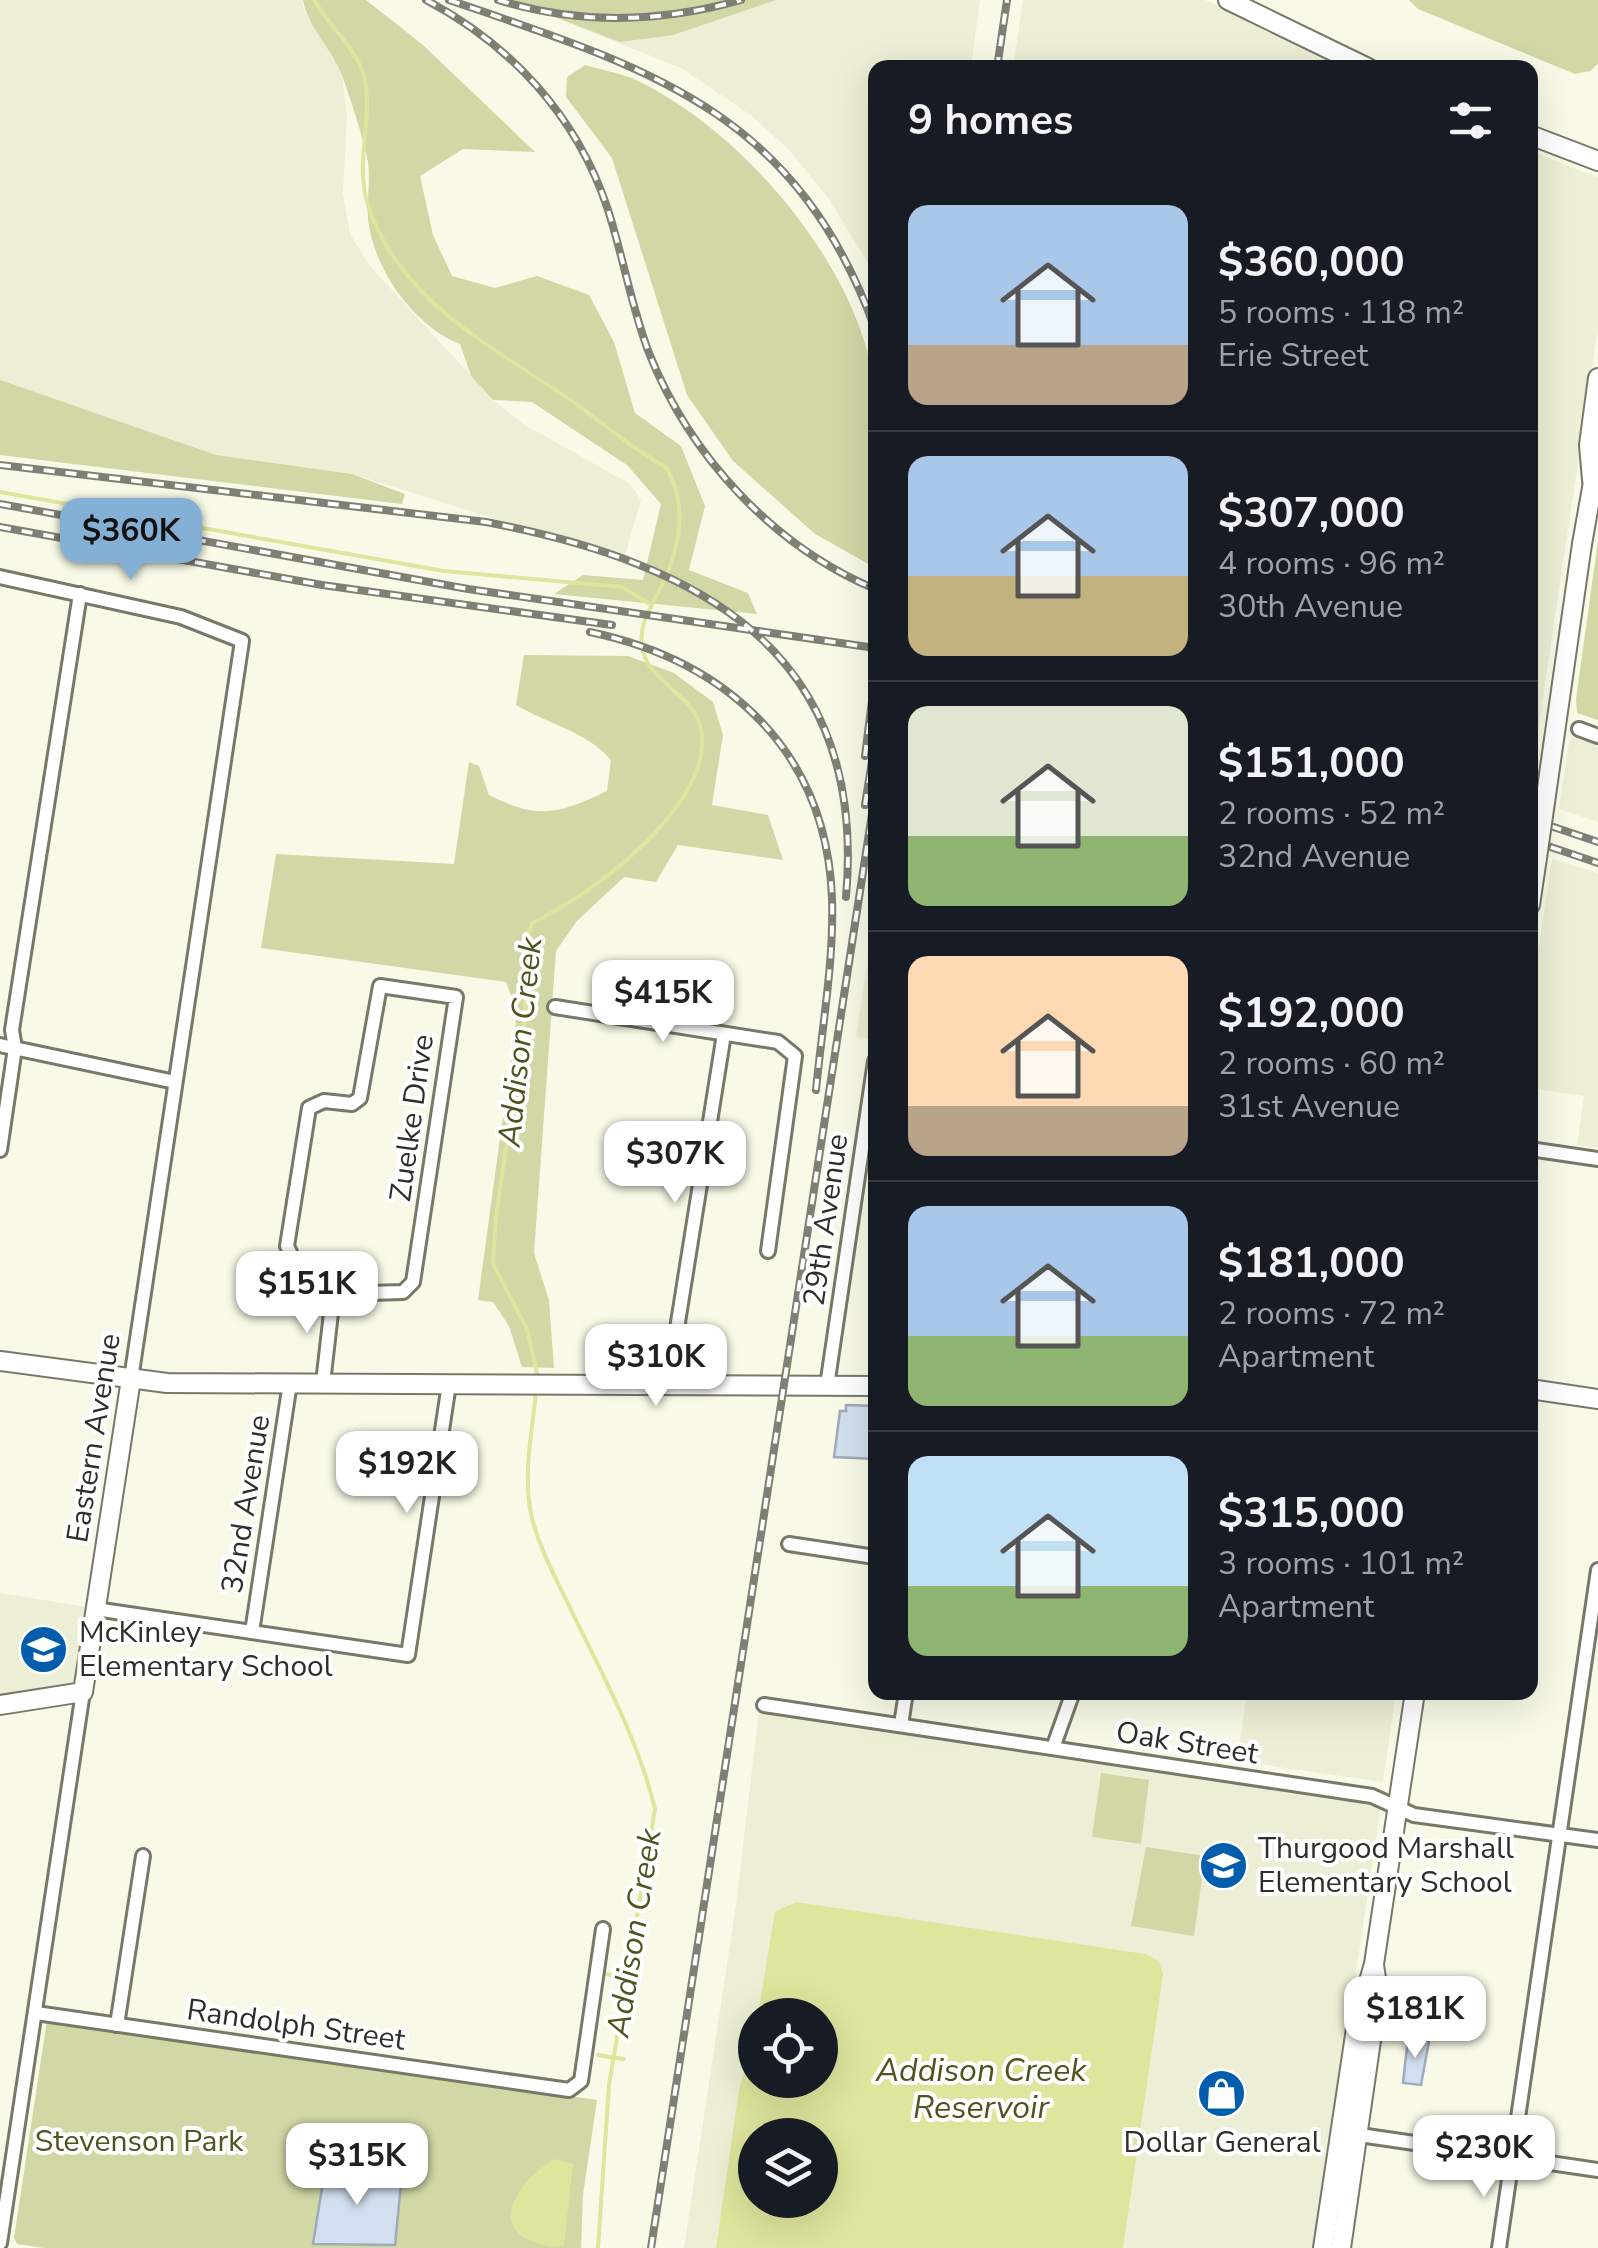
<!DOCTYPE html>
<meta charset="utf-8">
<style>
:root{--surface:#171b24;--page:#20242c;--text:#f1f3f6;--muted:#9ea1a6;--line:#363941;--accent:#85b0d5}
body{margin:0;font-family:"Nunito Sans",sans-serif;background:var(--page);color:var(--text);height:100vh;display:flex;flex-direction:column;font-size:38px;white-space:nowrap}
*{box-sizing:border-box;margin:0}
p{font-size:32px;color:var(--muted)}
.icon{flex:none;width:55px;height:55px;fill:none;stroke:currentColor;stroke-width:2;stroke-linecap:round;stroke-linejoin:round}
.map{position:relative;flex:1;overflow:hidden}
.drawer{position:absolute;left:868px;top:60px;width:670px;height:1640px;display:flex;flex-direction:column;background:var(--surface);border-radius:20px;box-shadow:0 10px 40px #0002}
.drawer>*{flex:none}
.buttons{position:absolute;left:738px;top:1998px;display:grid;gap:20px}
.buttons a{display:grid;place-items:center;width:100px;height:100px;border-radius:50%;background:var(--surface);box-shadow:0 10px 40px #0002;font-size:50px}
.price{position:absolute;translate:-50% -85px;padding:0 22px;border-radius:20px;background:#fff;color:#222;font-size:32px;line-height:65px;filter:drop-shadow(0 2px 5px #0008)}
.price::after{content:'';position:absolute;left:50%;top:60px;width:30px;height:22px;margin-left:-15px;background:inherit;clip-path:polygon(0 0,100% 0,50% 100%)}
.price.active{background:var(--accent);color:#111}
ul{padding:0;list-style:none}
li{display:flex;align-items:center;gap:30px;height:250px;padding:0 40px}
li+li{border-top:2px solid var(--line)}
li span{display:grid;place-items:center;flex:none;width:280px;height:200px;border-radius:20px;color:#555}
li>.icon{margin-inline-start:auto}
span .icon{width:120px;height:120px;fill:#fffc;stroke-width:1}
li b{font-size:42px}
h2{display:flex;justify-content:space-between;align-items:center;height:120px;padding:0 40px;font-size:42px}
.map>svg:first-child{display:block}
</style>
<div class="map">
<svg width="1598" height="2248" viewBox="0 0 1598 2248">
<rect width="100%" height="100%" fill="#f8fae7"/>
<g fill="#ecefd5" fill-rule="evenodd">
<polygon points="0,0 302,0 305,12 329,47 342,75 347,117 343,193 350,234 370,266 493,400 525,425 630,484 641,500 624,559 352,474 216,455 0,384"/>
<polygon points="511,0 980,0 971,67 875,68 875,274 828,198 790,151 752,116 681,68"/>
<polygon points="1023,0 1205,0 1345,67 1013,67"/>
<polygon points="1530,150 1598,178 1598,328 1530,785"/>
<polygon points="1570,736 1598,745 1598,822 1559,809"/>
<polygon points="1552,859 1598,873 1598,1148 1577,1145 1584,1096 1530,1088 1530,1005"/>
<polygon points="875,911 875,1040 856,1037"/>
<polygon points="0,1593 93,1608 81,1691 0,1704"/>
<polygon points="1247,1693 1396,1693 1383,1782 1237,1761"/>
<path d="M759,1710L1381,1805L1315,2248H684L736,1905ZM755,2015H820V2080H755ZM755,2135H820V2200H755Z"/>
</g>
<g fill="#d1d7a5">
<path d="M303,0H366L423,45L535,152L463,149L420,176L433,235L452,276L495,288L537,276L589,295L614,342L635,413L681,446L705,506L689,570L748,593L757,614L554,594L583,575L643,580L661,504L627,465L532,402L493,400L471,376L460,344C416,327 377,274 369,226C365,204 372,179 367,157C361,130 351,101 342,75C332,49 307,26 303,0Z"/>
<polygon points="511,0 776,0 673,35 620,42"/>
<polygon points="1409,0 1598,0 1598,64 1590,71 1575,74 1418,9"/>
<path d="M585,65C601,70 621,73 636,80C745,132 861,269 875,390C881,437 879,520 872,566L815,534L733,461L687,395L612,158L566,97L567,77Z"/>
<polygon points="0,380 216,455 352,474 405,494 402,504 0,455"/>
<polygon points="1598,541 1598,720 1577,713 1576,699"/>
<path d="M524,655L628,656L674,673L713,702L723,735L712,805L768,815L783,860L678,845L656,882L624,877L577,921L556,951L534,1253L549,1300L554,1368L522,1367L509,1326L493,1302L478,1300L517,1013L506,982L261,948L276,854L454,864L469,762L479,766L489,795C538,820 559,814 607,791L611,760C586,731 550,725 516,705Z"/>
<polygon points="1101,1773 1149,1780 1141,1844 1092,1837"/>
<polygon points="1146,1847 1205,1856 1194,1936 1131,1926"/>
<polygon points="47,2020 597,2100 583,2195 581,2248 44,2248 17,2244 14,2238"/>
</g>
<g fill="#dee59c" fill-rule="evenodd">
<path d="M796,1902L1145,1954L1159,1961L1163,1974L1123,2248H716L739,2090L755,2032V2080H820V2015H758L775,1912ZM820,2135V2200H755V2135Z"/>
<path d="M555,2159L573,2164L564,2245C555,2248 550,2247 541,2244C483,2230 521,2177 555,2159Z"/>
</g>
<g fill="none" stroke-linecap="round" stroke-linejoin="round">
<g stroke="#dee59c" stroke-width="4">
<path d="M314,0C328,24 357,50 364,76C374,118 354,163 368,205C400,305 500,350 579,406C608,427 634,450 666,467C688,504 681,544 663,583C654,603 638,622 642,647C647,681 691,693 700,725C721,800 591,896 532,923L523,950L525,1018L496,1216L493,1264L527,1329L538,1378"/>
<polyline points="0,492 444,571 622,587 648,603"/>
<path d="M536,1392C532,1432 523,1474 531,1514C539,1549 557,1580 572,1612C603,1675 639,1742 655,1809L609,2085L598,2248"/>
<polyline points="606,1974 626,1977"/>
<polyline points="598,2055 624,2059"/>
</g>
</g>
<g fill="#d2dfee" stroke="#9fabba" stroke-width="2.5">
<polygon points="846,1405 875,1406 875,1459 834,1457 840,1411 846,1411"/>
<polygon points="1408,2038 1429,2041 1421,2085 1403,2083"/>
<polygon points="326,2163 388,2173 386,2182 401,2184 395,2245 313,2244"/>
</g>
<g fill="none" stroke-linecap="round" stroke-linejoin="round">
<defs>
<g id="minor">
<polyline points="0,577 181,617 242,641 131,1379"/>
<polyline points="1579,729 1598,736"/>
<polyline points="555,1007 778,1042 795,1056 768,1251"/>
<polyline points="0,1045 175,1082"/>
<polyline points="1530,1149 1598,1159"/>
<polyline points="0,1150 15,1048 12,1030 80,594"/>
<polyline points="323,1383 335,1278 326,1269 294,1261 287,1246 309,1108 324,1101 352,1104 360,1098 380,986 456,997 413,1282 403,1292 334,1294"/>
<polyline points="668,1385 724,1034"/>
<polyline points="827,1386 875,1061"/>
<polyline points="789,1544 875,1557"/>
<polyline points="95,1609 408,1655 449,1384"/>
<polyline points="252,1632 290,1383"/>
<polyline points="764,1705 1372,1796 1414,1815 1598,1840"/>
<polyline points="901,1725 906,1692"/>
<polyline points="1053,1748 1073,1692"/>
<polyline points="36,2013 569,2090 581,2081 603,1929"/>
<polyline points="117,2025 143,1856"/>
<polyline points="1353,2134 1598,2170"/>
<polyline points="0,2243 83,1692"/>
<polyline points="1499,2248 1598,1570"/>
</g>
<g id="secondary">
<polyline points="1228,0 1368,68"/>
<polyline points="1530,135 1598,161"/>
<polyline points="1592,480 1589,445 1598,378"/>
<polyline points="1582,544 1595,471"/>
<polyline points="1530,905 1537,858"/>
<polyline points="0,1361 167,1383 875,1386"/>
<polyline points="1530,1389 1598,1399"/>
<polyline points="0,1705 83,1692 131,1379"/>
<polyline points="1323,2248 1357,2022 1374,1964 1415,1692"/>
<polyline points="1341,2248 1378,1992 1374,1965"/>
</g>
</defs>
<use href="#minor" stroke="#777968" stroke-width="18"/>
<use href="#secondary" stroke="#777968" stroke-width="22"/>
<use href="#minor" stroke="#fff" stroke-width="12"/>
<use href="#secondary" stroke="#fff" stroke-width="18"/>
<defs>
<g id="rail">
<path d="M426,0C511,45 576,115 607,207C623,255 631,306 649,353C690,456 773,546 875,589"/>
<path d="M449,0C648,68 796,110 875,329"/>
<path d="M498,0C579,25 660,23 741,0"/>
<polyline points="997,68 1007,0"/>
<path d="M0,465L486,522C699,563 868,650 846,897"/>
<polyline points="0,504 468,589 875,648"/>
<polyline points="0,527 322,585 612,625"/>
<path d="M590,632C727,661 827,751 832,899C834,962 822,1027 816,1090"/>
<polyline points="865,756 875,677"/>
<polyline points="865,805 875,742"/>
<polyline points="1530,819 1598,842"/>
<polyline points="1530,840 1598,863"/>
<polyline points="651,2248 875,794"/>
</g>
</defs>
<use href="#rail" stroke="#7f8074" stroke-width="8"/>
<use href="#rail" stroke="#fff" stroke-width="4" stroke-dasharray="11" stroke-linecap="butt"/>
<defs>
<polyline id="secondary-bridge" points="1537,858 1582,544"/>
</defs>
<use href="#secondary-bridge" stroke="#777968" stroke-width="22" stroke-linecap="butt"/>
<use href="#secondary-bridge" stroke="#fff" stroke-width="18"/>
</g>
<defs>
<symbol id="school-disc" viewBox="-11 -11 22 22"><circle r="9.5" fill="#025eac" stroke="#fff"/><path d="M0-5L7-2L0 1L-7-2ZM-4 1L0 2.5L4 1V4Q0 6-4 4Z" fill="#fff"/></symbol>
<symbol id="shop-disc" viewBox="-11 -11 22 22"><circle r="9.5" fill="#025eac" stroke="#fff"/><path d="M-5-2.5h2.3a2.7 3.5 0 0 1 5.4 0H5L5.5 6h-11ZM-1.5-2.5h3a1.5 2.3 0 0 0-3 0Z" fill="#fff"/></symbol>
</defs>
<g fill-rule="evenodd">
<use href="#school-disc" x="16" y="1622" width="55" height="55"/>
<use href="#school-disc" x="1196" y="1838" width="55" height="55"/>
<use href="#shop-disc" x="1194" y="2066" width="55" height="55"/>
</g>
<g text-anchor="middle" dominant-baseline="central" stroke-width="8" stroke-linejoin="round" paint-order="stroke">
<g font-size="30" fill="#2e2f28" stroke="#fff">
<text transform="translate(412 1118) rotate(-82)">Zuelke Drive</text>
<text transform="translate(826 1220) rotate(-82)">29th Avenue</text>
<text transform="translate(94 1438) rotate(-81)">Eastern Avenue</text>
<text transform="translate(246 1504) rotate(-81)">32nd Avenue</text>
<text transform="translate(1187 1743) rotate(9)">Oak Street</text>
<text transform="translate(296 2025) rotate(8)">Randolph Street</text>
</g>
<g font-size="30" fill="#2e2f28" stroke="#fff" text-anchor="start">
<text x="79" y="1632">McKinley<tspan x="79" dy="34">Elementary School</tspan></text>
<text x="1258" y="1848">Thurgood Marshall<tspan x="1258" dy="34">Elementary School</tspan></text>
<text x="1222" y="2142" text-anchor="middle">Dollar General</text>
</g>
<g font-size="30" fill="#4f531e" stroke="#fff">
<text x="139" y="2141">Stevenson Park</text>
</g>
<g font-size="32" font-style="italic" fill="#4f531e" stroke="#fff">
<text transform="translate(520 1042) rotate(-84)">Addison Creek</text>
<text transform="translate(634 1933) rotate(-81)">Addison Creek</text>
<text x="981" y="2070">Addison Creek<tspan x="981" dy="37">Reservoir</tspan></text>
</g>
</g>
</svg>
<div class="buttons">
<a><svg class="icon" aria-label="locate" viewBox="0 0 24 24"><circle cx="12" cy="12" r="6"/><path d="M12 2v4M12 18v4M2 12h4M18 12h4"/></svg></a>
<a><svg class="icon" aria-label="layers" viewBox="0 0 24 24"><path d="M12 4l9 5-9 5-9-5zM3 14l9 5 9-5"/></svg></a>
</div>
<b class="price active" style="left:131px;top:583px">$360K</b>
<b class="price" style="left:663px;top:1045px">$415K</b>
<b class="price" style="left:675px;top:1206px">$307K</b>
<b class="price" style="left:307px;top:1336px">$151K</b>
<b class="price" style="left:656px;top:1409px">$310K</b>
<b class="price" style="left:407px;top:1516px">$192K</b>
<b class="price" style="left:1415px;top:2061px">$181K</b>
<b class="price" style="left:1484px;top:2200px">$230K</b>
<b class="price" style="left:357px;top:2208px">$315K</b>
<section class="drawer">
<h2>9 homes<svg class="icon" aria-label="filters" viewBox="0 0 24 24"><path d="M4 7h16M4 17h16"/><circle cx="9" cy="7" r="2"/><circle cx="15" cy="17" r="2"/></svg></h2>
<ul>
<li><span style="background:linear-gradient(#a9c7e8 70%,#b9a48a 0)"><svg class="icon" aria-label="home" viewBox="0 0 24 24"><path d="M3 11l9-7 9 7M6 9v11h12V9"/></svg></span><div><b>$360,000</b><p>5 rooms · 118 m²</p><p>Erie Street</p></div></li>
<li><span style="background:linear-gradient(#a9c7e8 60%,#c2b280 0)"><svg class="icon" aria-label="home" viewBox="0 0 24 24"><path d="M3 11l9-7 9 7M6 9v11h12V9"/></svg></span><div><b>$307,000</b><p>4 rooms · 96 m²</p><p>30th Avenue</p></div></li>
<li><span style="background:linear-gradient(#dfe7d0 65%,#8fb573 0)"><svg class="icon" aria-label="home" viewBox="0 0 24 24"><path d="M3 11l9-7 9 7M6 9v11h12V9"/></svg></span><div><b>$151,000</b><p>2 rooms · 52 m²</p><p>32nd Avenue</p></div></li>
<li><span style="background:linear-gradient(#ffd9b3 75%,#b9a48a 0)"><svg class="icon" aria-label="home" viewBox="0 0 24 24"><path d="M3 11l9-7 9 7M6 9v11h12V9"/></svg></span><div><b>$192,000</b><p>2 rooms · 60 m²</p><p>31st Avenue</p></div></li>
<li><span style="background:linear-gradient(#a9c7e8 65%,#8fb573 0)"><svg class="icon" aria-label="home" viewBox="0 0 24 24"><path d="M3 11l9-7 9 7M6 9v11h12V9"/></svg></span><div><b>$181,000</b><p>2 rooms · 72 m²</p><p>Apartment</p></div></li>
<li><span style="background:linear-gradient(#bfe0f5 65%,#8fb573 0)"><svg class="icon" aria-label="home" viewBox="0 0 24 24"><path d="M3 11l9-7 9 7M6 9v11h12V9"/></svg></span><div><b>$315,000</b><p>3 rooms · 101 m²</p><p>Apartment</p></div></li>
</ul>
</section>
</div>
